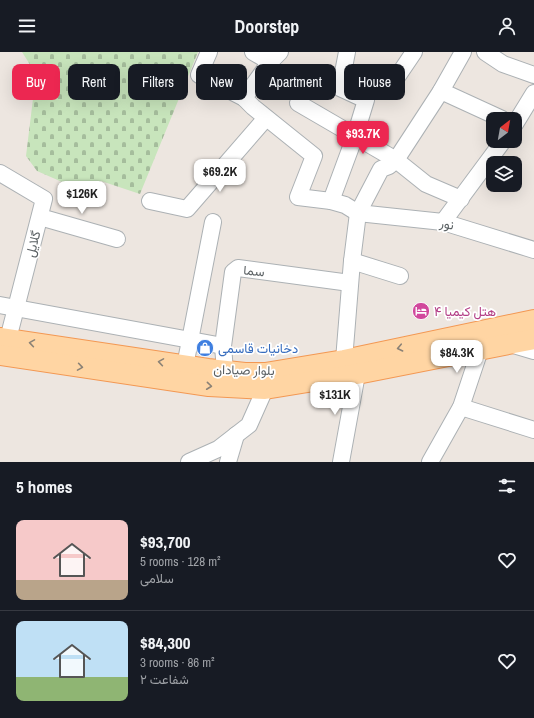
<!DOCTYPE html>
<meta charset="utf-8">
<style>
:root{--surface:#171b24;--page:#20242c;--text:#f1f3f6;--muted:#9ea1a6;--line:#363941;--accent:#ec2751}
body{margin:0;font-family:"Archivo Narrow",Vazirmatn,sans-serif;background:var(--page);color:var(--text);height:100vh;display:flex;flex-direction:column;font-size:15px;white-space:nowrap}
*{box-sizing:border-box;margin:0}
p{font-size:13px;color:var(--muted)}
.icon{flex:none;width:22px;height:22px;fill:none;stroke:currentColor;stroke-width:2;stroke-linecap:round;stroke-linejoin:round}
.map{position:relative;height:410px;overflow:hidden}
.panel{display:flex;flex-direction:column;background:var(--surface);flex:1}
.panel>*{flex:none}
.hud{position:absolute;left:12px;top:12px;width:510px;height:36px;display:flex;gap:8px}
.needle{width:26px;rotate:31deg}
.controls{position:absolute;left:486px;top:60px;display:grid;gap:8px}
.controls a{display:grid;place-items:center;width:36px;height:36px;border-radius:8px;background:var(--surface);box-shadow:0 4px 16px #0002;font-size:20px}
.price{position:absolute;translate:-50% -34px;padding:0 9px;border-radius:8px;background:#fff;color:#222;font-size:13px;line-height:26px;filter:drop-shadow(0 1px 2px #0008)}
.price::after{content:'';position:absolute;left:50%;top:24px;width:12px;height:9px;margin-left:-6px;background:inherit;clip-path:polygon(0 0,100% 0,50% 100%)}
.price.on{background:var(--accent);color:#fff}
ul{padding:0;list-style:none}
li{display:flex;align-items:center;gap:12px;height:100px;padding:0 16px}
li+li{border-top:1px solid var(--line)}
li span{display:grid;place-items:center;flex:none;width:112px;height:80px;border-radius:8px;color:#555}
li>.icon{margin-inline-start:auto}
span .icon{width:48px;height:48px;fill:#fffc;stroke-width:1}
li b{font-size:17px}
h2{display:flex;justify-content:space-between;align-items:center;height:48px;padding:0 16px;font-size:17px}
.tag{padding:0 14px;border-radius:8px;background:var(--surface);box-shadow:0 4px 16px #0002;font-size:14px;line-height:36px}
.tag.on{background:var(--accent);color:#fff}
header{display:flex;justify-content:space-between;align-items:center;height:52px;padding:0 16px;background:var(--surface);font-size:18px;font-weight:700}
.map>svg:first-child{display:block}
</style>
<header><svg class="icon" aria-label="menu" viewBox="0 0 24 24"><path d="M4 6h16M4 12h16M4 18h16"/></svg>Doorstep<svg class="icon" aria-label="person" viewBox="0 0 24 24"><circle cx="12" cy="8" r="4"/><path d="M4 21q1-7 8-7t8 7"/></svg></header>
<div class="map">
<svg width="534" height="410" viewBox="0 0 534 410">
<defs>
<pattern id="cemetery-stones" width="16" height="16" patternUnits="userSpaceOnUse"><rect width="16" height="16" fill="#c8e5bc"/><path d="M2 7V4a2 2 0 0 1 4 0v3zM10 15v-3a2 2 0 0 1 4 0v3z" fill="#a5bd9c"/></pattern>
</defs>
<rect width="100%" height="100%" fill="#ede6e0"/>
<polygon fill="url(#cemetery-stones)" points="22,0 198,0 140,142 101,129 94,144 37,119 26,104 36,22"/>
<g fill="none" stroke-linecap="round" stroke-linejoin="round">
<defs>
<g id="minor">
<polyline points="209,0 199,23 244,46 253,55 314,104 298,145 331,149 345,153 358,161 443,170 534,198"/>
<polyline points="253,0 270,10"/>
<polyline points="485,0 503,12 534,23"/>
<polyline points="391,34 414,0"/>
<polyline points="441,39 502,67"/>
<polyline points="244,46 270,10 280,0"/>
<polyline points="298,51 396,108 426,132 461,147"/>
<polyline points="515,72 534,41"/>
<polyline points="0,121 44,147 8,287"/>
<polyline points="150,149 187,157 266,66"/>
<polyline points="331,149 355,84 366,48 340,36 347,0"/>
<polyline points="40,165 117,187"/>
<polyline points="443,170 503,89"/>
<polyline points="352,209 400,224"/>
<polyline points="0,253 223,294"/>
<polyline points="510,292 534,299"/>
<polyline points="344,308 352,209 358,161 381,117 389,114 396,108 441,39 463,0"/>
<polyline points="185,314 213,170"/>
<polyline points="225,319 223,294 233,220 238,216 350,231"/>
<polyline points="461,355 534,378"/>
<polyline points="189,410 218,397 249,373 265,337"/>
<polyline points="228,410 236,383"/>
<polyline points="341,410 357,322"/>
<polyline points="430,410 461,355 480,298"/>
</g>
<g id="major">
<polyline points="0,286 208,317 245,321 265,321 344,308 534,268"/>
<polyline points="0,303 209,334 265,337 357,322 534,287"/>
</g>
</defs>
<use href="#minor" stroke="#acb1b4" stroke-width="18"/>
<use href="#major" stroke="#f39853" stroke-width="22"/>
<use href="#minor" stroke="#fff" stroke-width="16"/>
<use href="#major" stroke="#ffd5a3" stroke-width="20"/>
</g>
<defs><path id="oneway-chevron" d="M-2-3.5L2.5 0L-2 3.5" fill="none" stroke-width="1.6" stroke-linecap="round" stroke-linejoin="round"/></defs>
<g stroke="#8b8276">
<use href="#oneway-chevron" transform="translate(32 291) rotate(-171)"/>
<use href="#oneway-chevron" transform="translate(400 296) rotate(168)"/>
<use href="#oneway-chevron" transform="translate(161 310) rotate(-171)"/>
<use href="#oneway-chevron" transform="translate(80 315) rotate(9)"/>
<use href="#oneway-chevron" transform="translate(209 334) rotate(6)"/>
</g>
<defs>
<symbol id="hotel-disc" viewBox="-11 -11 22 22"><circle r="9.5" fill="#d1479c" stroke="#fff"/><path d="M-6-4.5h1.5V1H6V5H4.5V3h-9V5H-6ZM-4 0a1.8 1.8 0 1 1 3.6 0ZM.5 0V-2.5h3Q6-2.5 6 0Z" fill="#fff"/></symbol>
<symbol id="shop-disc" viewBox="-11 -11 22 22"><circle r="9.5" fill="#3f7fe0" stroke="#fff"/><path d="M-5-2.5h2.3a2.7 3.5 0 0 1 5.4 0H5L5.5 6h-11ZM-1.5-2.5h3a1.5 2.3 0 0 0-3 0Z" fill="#fff"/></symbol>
</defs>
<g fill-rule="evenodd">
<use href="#hotel-disc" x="411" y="249" width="20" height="20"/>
<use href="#shop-disc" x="195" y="286" width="20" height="20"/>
</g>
<g text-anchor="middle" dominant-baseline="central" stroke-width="3.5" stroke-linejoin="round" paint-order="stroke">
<g font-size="13" fill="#595f62" stroke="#fff">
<text transform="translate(447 172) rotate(13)">نور</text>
<text transform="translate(33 192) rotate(-76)">گلایل</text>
<text transform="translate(254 219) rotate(5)">سما</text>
<text transform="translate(244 318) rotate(1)">بلوار صیادان</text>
</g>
<g font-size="13" fill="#b23c85" stroke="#fff" text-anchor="start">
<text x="434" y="259">هتل کیمیا ۴</text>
</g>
<g font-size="13" fill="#366cbe" stroke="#fff" text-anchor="start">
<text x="218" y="296">دخانیات قاسمی</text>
</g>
</g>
</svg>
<div class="controls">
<a><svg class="needle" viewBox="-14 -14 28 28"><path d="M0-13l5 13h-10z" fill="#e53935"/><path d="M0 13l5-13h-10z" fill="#9ea1a6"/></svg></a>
<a><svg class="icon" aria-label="layers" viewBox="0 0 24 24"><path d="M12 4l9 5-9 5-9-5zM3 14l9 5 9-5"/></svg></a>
</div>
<b class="price on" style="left:363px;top:103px">$93.7K</b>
<b class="price" style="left:220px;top:141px">$69.2K</b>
<b class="price" style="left:82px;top:163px">$126K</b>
<b class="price" style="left:457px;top:322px">$84.3K</b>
<b class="price" style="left:335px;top:364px">$131K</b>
<div class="hud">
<a class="tag on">Buy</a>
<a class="tag">Rent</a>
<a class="tag">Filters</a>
<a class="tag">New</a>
<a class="tag">Apartment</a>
<a class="tag">House</a>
</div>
</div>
<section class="panel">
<h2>5 homes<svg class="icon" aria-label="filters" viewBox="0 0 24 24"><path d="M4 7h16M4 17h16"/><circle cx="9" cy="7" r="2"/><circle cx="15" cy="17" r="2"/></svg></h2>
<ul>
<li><span style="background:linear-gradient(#f6c9c9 75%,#b9a48a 0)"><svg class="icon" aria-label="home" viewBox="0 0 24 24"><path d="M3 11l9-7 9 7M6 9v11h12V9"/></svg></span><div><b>$93,700</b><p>5 rooms · 128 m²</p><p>سلامی</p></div><svg class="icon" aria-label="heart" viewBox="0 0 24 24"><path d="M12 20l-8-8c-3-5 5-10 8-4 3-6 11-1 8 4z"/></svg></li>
<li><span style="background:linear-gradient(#bfe0f5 70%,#8fb573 0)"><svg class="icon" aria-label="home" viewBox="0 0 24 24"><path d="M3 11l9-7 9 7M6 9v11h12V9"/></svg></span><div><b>$84,300</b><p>3 rooms · 86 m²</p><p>شفاعت ۲</p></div><svg class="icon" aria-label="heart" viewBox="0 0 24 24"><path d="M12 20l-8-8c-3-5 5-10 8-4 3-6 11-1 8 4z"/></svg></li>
</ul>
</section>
